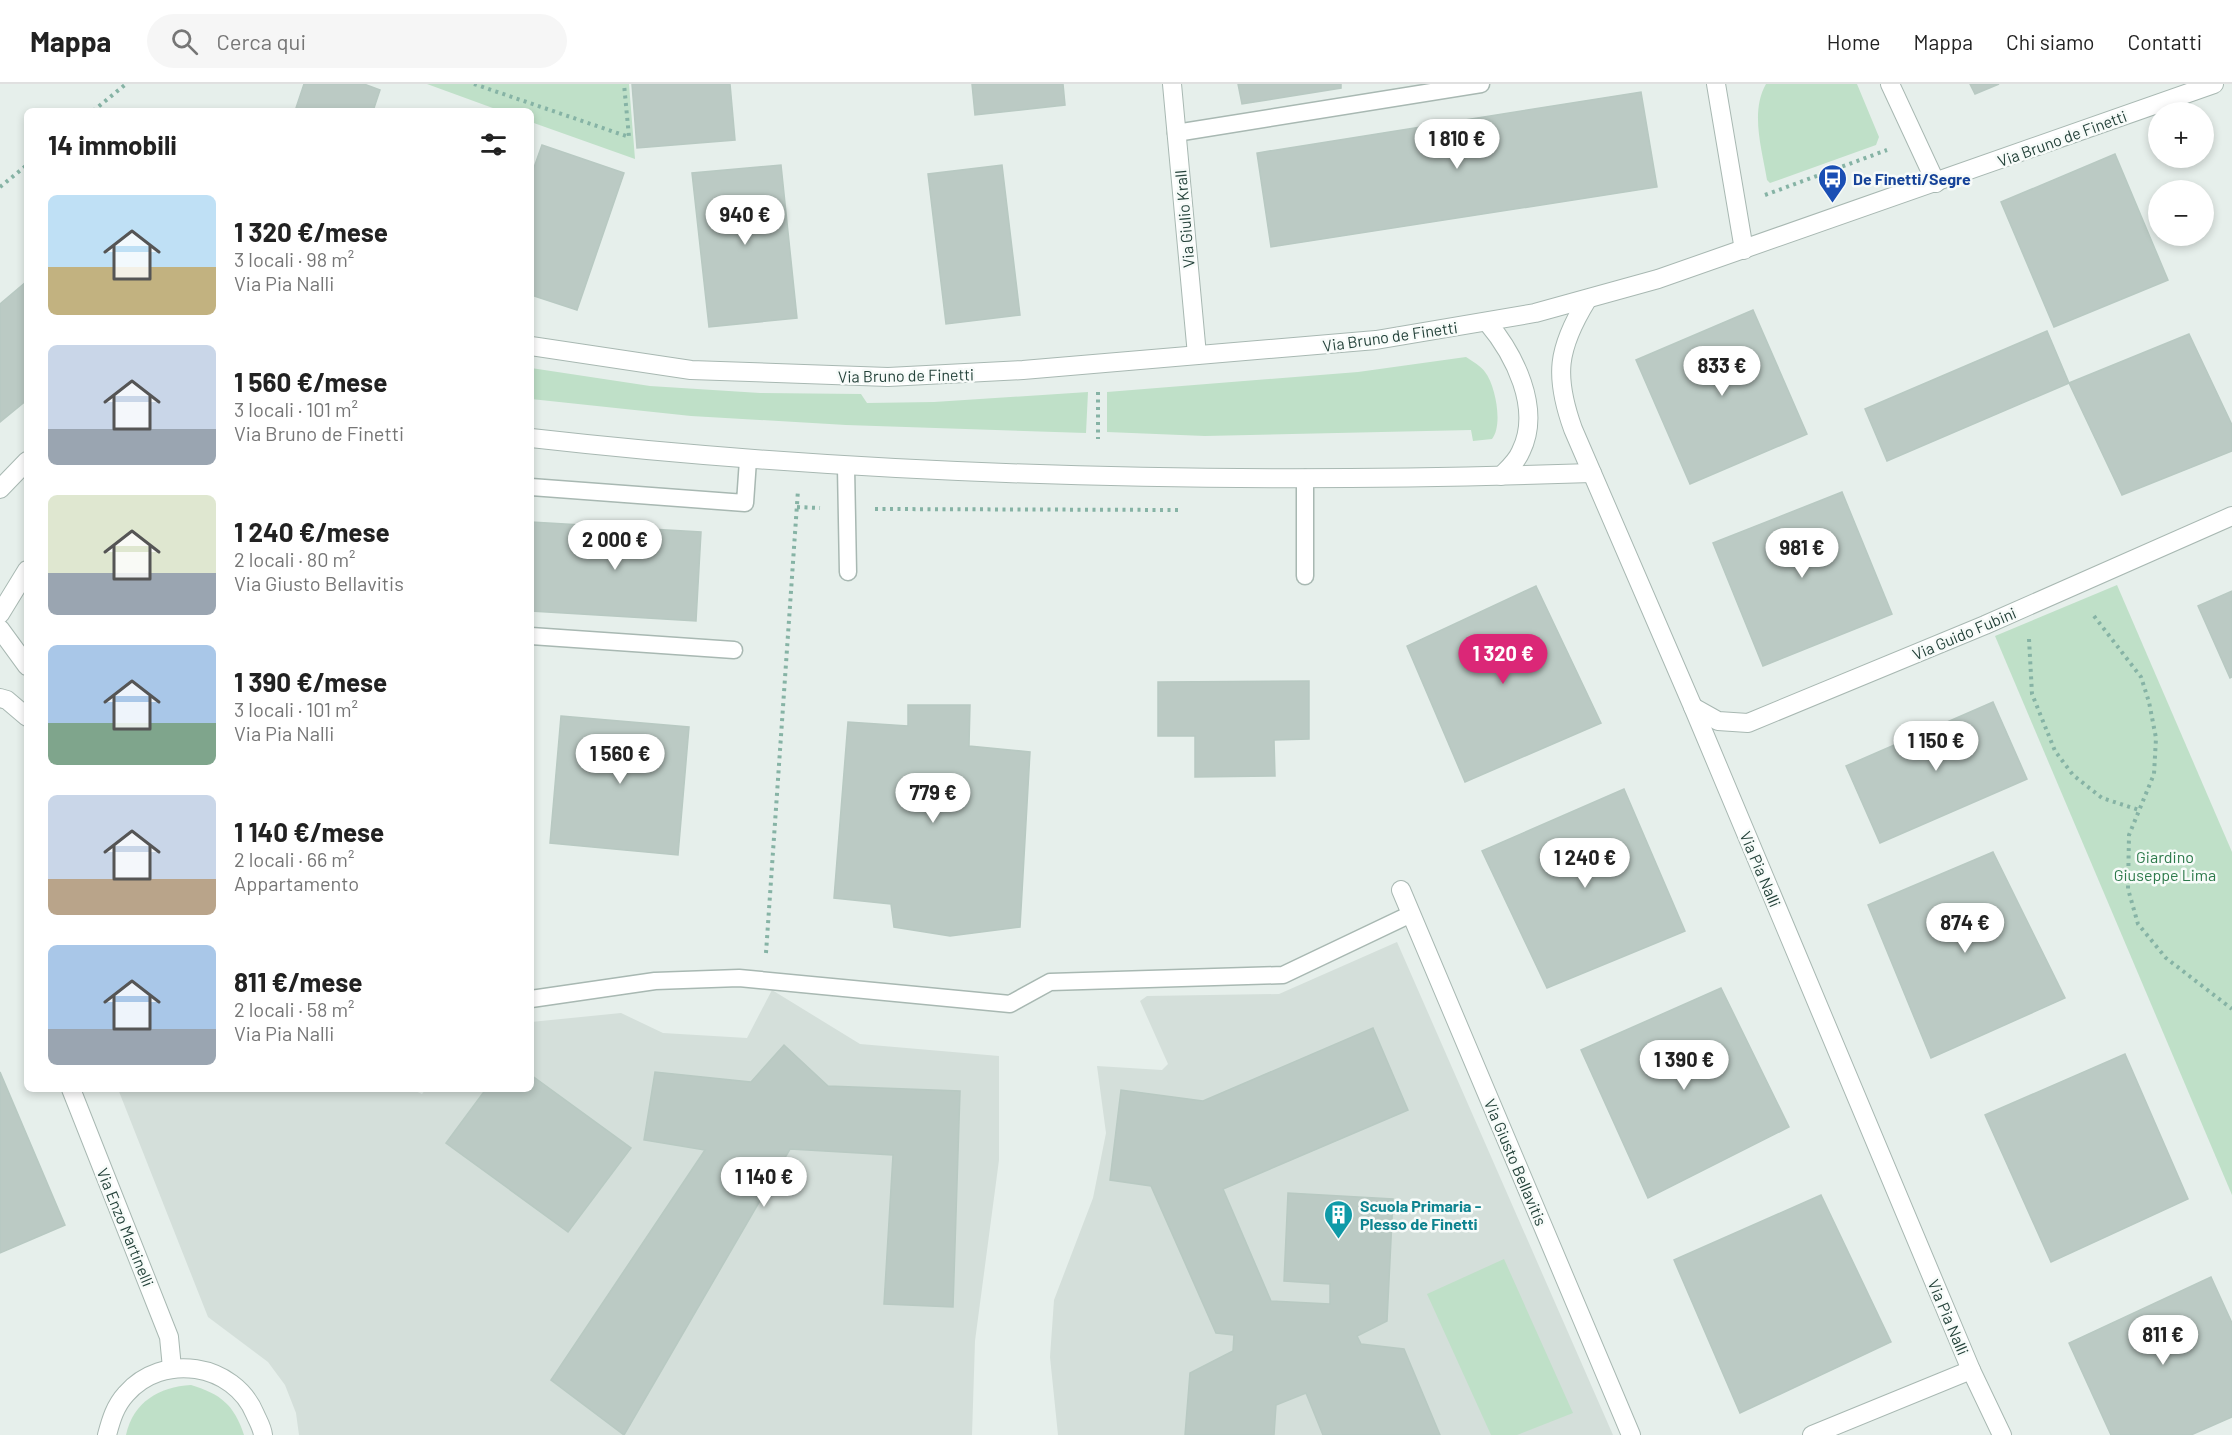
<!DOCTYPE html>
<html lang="it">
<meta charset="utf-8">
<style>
:root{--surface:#fff;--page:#f6f6f6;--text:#222;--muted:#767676;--line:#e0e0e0;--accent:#db2777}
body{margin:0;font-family:Barlow,sans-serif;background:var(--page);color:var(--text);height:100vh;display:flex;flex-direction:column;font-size:22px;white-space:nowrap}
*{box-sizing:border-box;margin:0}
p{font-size:20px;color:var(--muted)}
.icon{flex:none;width:33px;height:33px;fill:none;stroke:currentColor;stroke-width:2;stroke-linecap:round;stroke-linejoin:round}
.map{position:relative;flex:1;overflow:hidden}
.panel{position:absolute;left:24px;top:24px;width:510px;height:984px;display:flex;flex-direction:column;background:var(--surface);border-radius:9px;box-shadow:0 3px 9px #0003}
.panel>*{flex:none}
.tools{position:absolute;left:2148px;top:18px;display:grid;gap:12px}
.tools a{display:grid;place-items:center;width:66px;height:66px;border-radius:50%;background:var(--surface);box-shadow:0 3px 9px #0003;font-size:30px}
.price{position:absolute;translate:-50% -51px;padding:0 14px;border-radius:21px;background:#fff;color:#222;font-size:20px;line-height:39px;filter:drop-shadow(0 2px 3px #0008)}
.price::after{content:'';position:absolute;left:50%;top:36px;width:18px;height:14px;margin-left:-9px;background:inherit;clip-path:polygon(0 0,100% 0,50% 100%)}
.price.on{background:var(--accent);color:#fff}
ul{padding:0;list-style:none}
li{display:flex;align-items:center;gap:18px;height:150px;padding:0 24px}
li span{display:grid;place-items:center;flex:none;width:168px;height:120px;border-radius:9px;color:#555}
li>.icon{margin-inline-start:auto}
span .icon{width:72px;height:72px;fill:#fffc;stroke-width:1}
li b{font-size:26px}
h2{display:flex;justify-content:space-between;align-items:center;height:72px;padding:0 24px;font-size:26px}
header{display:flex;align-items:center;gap:36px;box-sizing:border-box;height:84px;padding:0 30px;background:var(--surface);border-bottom:2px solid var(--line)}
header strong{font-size:28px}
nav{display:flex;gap:33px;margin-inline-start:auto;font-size:21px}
.search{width:420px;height:54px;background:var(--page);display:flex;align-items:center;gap:15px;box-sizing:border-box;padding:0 21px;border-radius:33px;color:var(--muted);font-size:22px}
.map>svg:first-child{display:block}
</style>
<header>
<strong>Mappa</strong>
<div class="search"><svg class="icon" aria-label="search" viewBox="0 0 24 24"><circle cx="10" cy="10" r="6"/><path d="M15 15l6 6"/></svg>Cerca qui</div>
<nav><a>Home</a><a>Mappa</a><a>Chi siamo</a><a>Contatti</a></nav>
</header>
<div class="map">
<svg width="2232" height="1351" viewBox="0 0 2232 1351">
<rect width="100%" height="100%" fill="#e6efeb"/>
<g fill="#d4dfda">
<polygon points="1397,858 1613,1351 1058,1351 1050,1273 1054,1216 1093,1114 1106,1049 1097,982 1162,986 1168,980 1140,917 1147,912 1279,910"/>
<polygon points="772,906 860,960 999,972 999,1076 975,1257 972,1351 299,1351 296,1329 285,1301 268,1278 208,1233 118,1005 411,1005 422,1010 426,1005 531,1005 531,938 621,929 663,949 747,954"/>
</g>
<g fill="#bfe0c8">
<polygon points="427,0 629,0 635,75 531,38 531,27 501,27"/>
<path d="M1766,0H1857L1879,53L1876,61L1770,99L1767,96C1762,65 1750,28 1766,0Z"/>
<path d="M1466,273C1472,277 1481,282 1485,288C1496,302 1503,342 1492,355L1473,357L1471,346L1205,352L1107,348V308L1358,288Z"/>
<polygon points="531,284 650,302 760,309 861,310 867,319 934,318 1088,308 1086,349 846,341 691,332 531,315"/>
<polygon points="2117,501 2232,768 2232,1111 1995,552"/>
<polygon points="1504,1175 1573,1329 1517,1351 1491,1351 1427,1210"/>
<path d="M191,1301C221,1310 234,1321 244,1351H126C133,1318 159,1303 191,1301Z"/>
</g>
<g fill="#bbcac4" stroke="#b8c9c2" stroke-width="1.5">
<polygon points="304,0 364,0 380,6 373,27 295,27"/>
<polygon points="632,0 730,0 735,56 637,64"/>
<polygon points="972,0 1063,0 1065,21 975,31"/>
<polygon points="1238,0 1341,0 1341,4 1242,20"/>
<polygon points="1970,0 1999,0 1975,10"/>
<polygon points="1641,8 1657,103 1271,163 1257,69"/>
<polygon points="542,61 624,89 577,226 531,211 531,92"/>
<polygon points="2115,70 2168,196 2054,243 2001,118"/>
<polygon points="781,81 797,234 709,243 692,89"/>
<polygon points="1002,81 1020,231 946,240 928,90"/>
<polygon points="27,197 27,316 0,338 0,220"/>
<polygon points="1753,226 1807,350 1690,400 1636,276"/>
<polygon points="2047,247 2069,299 1887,377 1865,325"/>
<polygon points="2189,250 2232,341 2232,367 2122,411 2069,299"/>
<polygon points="1842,408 1892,530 1763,582 1713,459"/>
<polygon points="531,438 701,448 696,537 531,527"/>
<polygon points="1536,502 1601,639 1465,698 1407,562"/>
<polygon points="2232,507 2232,593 2230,594 2198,522"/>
<polygon points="1309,597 1309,655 1274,656 1275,692 1195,693 1195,652 1158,652 1158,598"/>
<polygon points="1993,618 2027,695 1880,759 1846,682"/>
<polygon points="908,621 970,621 969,662 1030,668 1020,843 950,852 894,843 891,820 834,814 848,638 908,642"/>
<polygon points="561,632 689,643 678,771 550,759"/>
<polygon points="1624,705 1685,847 1547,904 1482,767"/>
<polygon points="1993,768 2065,914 1931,974 1868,821"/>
<polygon points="1721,904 1789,1043 1648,1114 1581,966"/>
<polygon points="1373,944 1408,1026 1223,1105 1271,1217 1330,1220 1330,1200 1284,1197 1288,1109 1393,1115 1387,1237 1357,1252 1361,1260 1404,1265 1440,1351 1323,1351 1306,1309 1276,1321 1274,1351 1185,1351 1190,1289 1233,1267 1234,1251 1216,1249 1151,1102 1110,1096 1121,1006 1203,1017"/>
<polygon points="784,961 828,1002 960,1007 953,1223 884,1220 893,1071 790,1065 624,1351 551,1296 705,1066 644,1056 655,988 751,998"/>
<polygon points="2125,970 2188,1115 2051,1178 1985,1031"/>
<polygon points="0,988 65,1141 0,1169"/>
<polygon points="531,991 631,1064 568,1148 446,1059 486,1005 531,1005"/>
<polygon points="1821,1111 1891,1258 1740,1329 1674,1176"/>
<polygon points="2211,1193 2232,1239 2232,1333 2191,1351 2111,1351 2069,1259"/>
</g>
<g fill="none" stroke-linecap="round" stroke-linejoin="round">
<defs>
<g id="lane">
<polyline points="1176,49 1481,0"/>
<polyline points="846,383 848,488"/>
<polyline points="1305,394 1305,492"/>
<polyline points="531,403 745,419 748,376"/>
<polyline points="531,552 734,566"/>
<polyline points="531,915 655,897 739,894 1010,920 1050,898 1283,891 1411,830"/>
</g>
<g id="street">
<polyline points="1172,0 1197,271"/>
<polyline points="1716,0 1744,166"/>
<polyline points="1890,0 1936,99"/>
<path d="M1587,216C1557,265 1554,292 1573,345L1693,623L1971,1286L2002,1351"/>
<path d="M1487,238C1514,270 1542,324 1521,367C1517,377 1509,384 1501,392"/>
<polyline points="531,262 691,286 888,293 1023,286 1376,256 1535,229 1658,195 2214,0"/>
<path d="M531,354C883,394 1238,401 1592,389"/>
<polyline points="0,405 27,377"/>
<polyline points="0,530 27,486"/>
<polyline points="0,545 27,582"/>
<polyline points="0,614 7,616 27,633"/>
<polyline points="1693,623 1718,637 1748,639 1985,541 2232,432"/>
<polyline points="1401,806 1631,1351"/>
<polyline points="71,1005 169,1253 172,1284"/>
<path d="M107,1351C111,1336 115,1322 126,1310C162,1268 234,1279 255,1330C258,1337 262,1343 263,1351"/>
<polyline points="1812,1351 1971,1286"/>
</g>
</defs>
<use href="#lane" stroke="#a8b8b2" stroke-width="19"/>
<use href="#street" stroke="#a8b8b2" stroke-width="20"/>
<g stroke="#86b3a5" stroke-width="4" stroke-dasharray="3 4.5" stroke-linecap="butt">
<polyline points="474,0 629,53 624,0"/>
<polyline points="93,27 126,0"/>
<polyline points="0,103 27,81"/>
<polyline points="1765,111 1887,66"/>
<polyline points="1098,308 1098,355"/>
<polyline points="797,423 820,424"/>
<polyline points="875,425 1180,426"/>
<polyline points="2094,532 2141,593 2149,618 2156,654 2154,690 2129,751 2128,805 2138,840 2166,874 2232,925"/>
<polyline points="2029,555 2032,610 2055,667 2073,691 2102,714 2139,726"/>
<polyline points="766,869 798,406"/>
</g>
<use href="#lane" stroke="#fff" stroke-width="16"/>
<use href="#street" stroke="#fff" stroke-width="18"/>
</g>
<defs>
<symbol id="bus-pin" viewBox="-11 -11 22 30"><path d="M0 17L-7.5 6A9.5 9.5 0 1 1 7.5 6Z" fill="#1a4fb4" stroke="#f7fbf9"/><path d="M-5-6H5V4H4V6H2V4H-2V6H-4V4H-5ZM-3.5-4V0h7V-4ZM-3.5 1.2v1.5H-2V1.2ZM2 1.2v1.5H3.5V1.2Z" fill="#fff"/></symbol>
<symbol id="building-pin" viewBox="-11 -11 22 30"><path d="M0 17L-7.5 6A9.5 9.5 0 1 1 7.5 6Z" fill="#0f9aa8" stroke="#f7fbf9"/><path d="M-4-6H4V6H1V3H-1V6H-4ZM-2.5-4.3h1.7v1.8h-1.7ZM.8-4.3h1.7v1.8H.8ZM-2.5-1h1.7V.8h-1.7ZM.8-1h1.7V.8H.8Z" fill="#fff"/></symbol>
</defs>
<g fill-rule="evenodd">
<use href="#bus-pin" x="1816" y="78" width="33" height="45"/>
<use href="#building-pin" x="1322" y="1114" width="33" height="45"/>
</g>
<g text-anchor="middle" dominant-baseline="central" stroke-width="5" stroke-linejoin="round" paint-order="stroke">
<g font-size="16" fill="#24423a" stroke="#f7fbf9">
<text transform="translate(2062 54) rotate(-20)">Via Bruno de Finetti</text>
<text transform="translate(1184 135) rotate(-95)">Via Giulio Krall</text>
<text transform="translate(1390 252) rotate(-8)">Via Bruno de Finetti</text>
<text transform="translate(906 291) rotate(-1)">Via Bruno de Finetti</text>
<text transform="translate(1964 549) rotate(-23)">Via Guido Fubini</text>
<text transform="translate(1761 785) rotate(67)">Via Pia Nalli</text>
<text transform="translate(1516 1078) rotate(67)">Via Giusto Bellavitis</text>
<text transform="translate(126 1143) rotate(68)">Via Enzo Martinelli</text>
<text transform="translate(1949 1233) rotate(67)">Via Pia Nalli</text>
</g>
<g font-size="16" font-weight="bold" fill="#164399" stroke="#f7fbf9" text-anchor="start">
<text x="1853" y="94">De Finetti/Segre</text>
</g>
<g font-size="16" fill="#2d7a4b" stroke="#f7fbf9">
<text x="2165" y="772">Giardino<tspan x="2165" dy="18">Giuseppe Lima</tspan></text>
</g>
<g font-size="16" font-weight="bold" fill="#0d838f" stroke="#f7fbf9" text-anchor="start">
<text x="1360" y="1121">Scuola Primaria -<tspan x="1360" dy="18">Plesso de Finetti</tspan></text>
</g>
</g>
</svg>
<div class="tools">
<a>+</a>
<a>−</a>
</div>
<b class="price" style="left:1457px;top:86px">1 810 €</b>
<b class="price" style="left:745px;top:162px">940 €</b>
<b class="price" style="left:1722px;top:313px">833 €</b>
<b class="price" style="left:615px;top:487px">2 000 €</b>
<b class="price" style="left:1802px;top:495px">981 €</b>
<b class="price on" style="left:1503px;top:601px">1 320 €</b>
<b class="price" style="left:1936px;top:688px">1 150 €</b>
<b class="price" style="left:620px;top:701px">1 560 €</b>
<b class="price" style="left:933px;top:740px">779 €</b>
<b class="price" style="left:1585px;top:805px">1 240 €</b>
<b class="price" style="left:1965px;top:870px">874 €</b>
<b class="price" style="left:1684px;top:1007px">1 390 €</b>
<b class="price" style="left:764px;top:1124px">1 140 €</b>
<b class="price" style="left:2163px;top:1282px">811 €</b>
<section class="panel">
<h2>14 immobili<svg class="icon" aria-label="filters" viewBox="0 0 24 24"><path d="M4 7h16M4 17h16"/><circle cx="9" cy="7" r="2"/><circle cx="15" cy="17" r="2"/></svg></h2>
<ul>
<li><span style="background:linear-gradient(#bfe0f5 60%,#c2b280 0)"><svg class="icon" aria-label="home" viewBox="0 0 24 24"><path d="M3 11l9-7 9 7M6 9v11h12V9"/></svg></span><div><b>1 320 €/mese</b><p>3 locali · 98 m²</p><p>Via Pia Nalli</p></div></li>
<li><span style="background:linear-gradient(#c9d6e8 70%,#9aa5b1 0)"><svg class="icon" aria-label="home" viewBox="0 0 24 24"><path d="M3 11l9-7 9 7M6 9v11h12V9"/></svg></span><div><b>1 560 €/mese</b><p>3 locali · 101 m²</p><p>Via Bruno de Finetti</p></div></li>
<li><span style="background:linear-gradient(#dfe7d0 65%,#9aa5b1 0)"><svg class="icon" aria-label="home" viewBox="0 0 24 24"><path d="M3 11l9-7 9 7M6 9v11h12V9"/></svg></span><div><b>1 240 €/mese</b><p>2 locali · 80 m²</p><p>Via Giusto Bellavitis</p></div></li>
<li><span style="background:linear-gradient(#a9c7e8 65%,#7fa58c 0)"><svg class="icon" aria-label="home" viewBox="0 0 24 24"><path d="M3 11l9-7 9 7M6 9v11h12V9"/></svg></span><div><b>1 390 €/mese</b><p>3 locali · 101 m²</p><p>Via Pia Nalli</p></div></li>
<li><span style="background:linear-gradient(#c9d6e8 70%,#b9a48a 0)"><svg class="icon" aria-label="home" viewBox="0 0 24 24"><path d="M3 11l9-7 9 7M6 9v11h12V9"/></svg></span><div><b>1 140 €/mese</b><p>2 locali · 66 m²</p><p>Appartamento</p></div></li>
<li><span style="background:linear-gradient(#a9c7e8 70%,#9aa5b1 0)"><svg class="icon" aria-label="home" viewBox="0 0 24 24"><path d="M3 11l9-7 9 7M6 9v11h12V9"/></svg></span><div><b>811 €/mese</b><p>2 locali · 58 m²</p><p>Via Pia Nalli</p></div></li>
</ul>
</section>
</div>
